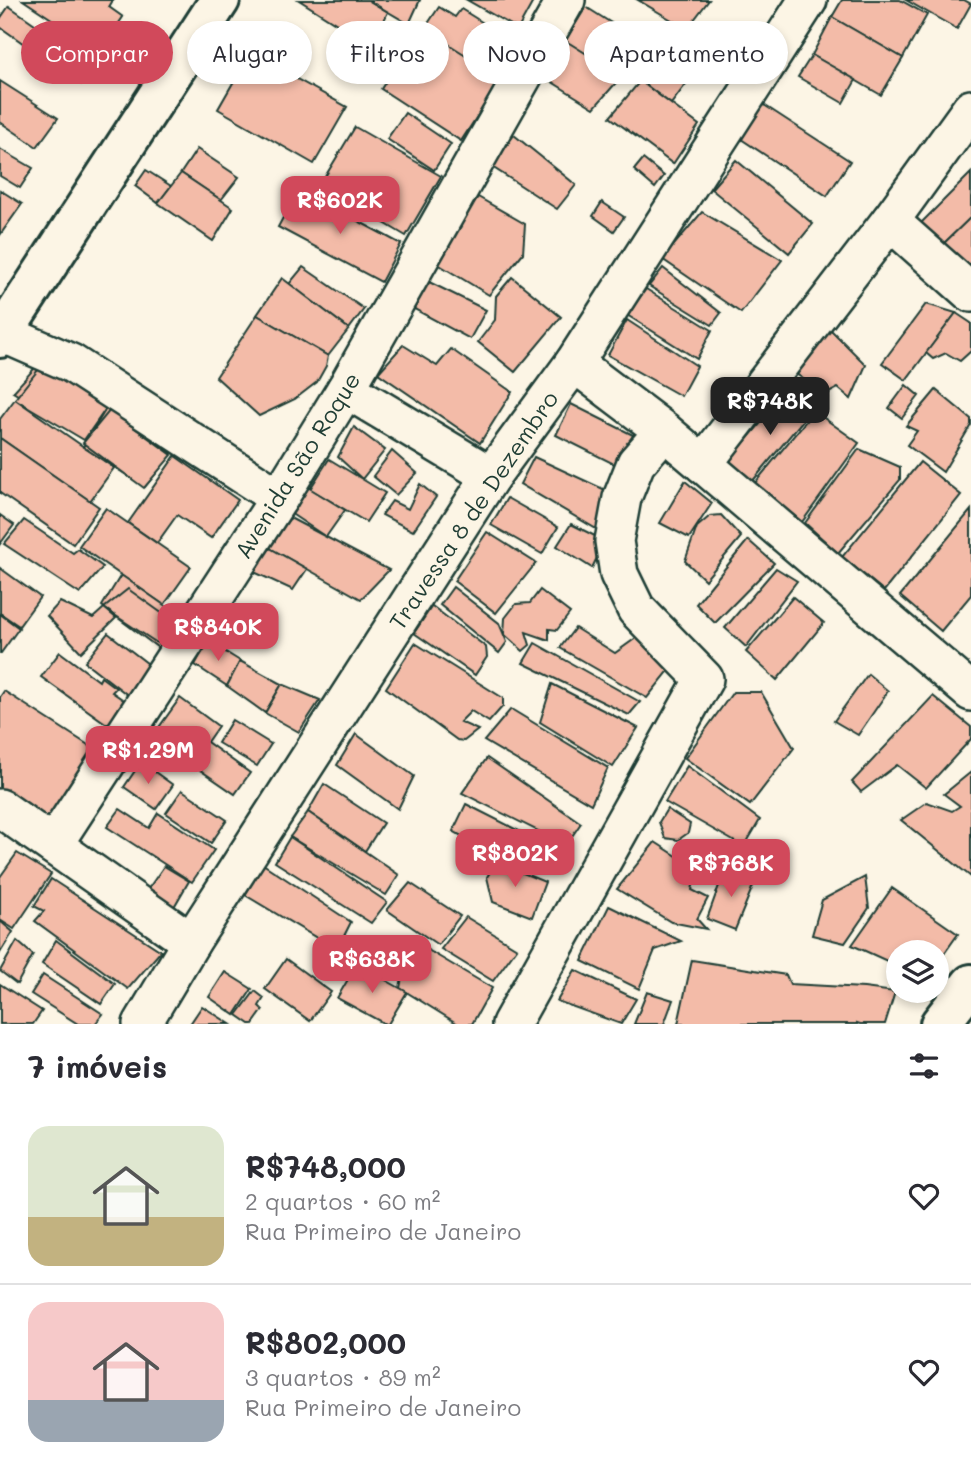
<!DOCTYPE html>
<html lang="pt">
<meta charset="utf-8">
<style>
:root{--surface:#fff;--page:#f7f7f7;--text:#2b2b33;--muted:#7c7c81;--line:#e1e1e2;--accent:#d1495b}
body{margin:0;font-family:Mali,sans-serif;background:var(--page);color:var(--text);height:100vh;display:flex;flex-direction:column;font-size:26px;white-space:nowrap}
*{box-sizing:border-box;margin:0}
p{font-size:23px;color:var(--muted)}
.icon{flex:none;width:38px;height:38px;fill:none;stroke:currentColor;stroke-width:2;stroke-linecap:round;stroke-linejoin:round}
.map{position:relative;height:1024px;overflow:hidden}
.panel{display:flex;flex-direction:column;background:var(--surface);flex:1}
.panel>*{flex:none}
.hud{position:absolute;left:21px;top:21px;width:929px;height:63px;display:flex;gap:14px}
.tools{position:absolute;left:886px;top:940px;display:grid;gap:14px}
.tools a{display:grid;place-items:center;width:63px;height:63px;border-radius:50%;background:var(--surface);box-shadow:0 4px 10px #0003;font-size:35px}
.price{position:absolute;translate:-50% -60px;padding:0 16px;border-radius:14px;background:var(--accent);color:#fff;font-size:23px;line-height:46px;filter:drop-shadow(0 2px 4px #0008)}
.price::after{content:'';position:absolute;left:50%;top:42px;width:21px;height:16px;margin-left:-10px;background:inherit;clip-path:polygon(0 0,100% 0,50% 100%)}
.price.selected{background:#222;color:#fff}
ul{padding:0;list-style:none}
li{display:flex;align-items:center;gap:21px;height:175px;padding:0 28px}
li+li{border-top:2px solid var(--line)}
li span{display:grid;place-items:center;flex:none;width:196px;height:140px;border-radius:21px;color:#555}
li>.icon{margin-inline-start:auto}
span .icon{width:84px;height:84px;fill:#fffc;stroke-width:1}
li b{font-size:30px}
h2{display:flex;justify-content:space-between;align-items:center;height:84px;padding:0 28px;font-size:30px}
.pill{padding:0 24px;border-radius:32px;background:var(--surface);box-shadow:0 4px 10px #0003;font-size:24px;line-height:63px}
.pill.selected{background:var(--accent);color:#fff}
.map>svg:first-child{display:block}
</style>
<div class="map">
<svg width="971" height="1024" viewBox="0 0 971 1024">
<rect width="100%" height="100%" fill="#fcf5e5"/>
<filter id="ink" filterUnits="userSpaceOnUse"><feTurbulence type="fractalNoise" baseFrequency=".0143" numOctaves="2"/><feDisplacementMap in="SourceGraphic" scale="14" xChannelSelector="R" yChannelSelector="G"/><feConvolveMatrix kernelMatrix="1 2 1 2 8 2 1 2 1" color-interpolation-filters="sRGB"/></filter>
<g filter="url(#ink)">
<g fill="#f3bba8" stroke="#1f3d34" stroke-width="2">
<polygon points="23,0 113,0 109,7 123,17 100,51"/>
<polygon points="299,0 368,0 388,12 372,46"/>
<polygon points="368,0 420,0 409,24"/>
<polygon points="467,0 534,0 518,29"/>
<polygon points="638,0 709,0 687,29"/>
<polygon points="842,0 900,0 927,15 903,58 832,17"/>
<polygon points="906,0 964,0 971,4 957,29"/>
<polygon points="9,6 94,65 81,84 0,27 0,19"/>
<polygon points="439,7 455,17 461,9 509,39 489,72 423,31"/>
<polygon points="586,7 654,50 633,83 565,41"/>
<polygon points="832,17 903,58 881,95 812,55"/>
<polygon points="558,36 622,76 594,108 536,72"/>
<polygon points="442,40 502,78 461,141 381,89 405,51 426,65"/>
<polygon points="667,50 695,72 671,104 642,82"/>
<polygon points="250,53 347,107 314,164 218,109"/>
<polygon points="812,55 856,80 843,103 798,77"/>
<polygon points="0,81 58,118 37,147 0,122"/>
<polygon points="640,81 699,125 673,164 610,117"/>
<polygon points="761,103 850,161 827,196 738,137"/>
<polygon points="405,113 451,144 434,170 387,139"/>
<polygon points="355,127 441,176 406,236 320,185"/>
<polygon points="514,135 576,185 557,209 492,167"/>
<polygon points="0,149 33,168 20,188 0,176"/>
<polygon points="197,149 239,177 221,200 181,173"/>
<polygon points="643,159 664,176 655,188 634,170"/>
<polygon points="736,160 813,224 789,253 711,189"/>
<polygon points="146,170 171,186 158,203 135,186"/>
<polygon points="181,173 233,208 213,241 158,203"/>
<polygon points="971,173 971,217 937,250 915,229"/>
<polygon points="0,190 22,204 0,235"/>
<polygon points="304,192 401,244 381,282 278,227 295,195"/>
<polygon points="478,197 525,224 523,253 489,295 428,258"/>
<polygon points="602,202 624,217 614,231 593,216"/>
<polygon points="702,212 782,260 741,313 662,259"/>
<polygon points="971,217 971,270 937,250"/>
<polygon points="303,267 364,309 349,329 289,284"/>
<polygon points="663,268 721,313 712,325 649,286"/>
<polygon points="512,277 561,317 515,372 478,342 495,320 496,296"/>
<polygon points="282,278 349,329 328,356 257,315"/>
<polygon points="423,279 486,310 470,339 403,303"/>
<polygon points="646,289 712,330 697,359 627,315"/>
<polygon points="926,304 956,313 906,380 882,363"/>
<polygon points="956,313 971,323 971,351 960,361 946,353 933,359 926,353"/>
<polygon points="257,315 328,356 326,366 317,382 295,399 259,416 216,377"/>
<polygon points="627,320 697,366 681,396 608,355"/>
<polygon points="828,327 866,365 851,399 838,388 825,395 791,370"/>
<polygon points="403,345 437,366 451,349 512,392 480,443 378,373"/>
<polygon points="41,361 110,410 85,436 13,392"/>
<polygon points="42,365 107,407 84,440 15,399"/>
<polygon points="906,385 919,396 902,418 889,408"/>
<polygon points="789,390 813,408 751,483 726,464"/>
<polygon points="936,390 971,419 971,425 943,472 907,445 917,431 906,426"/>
<polygon points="15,399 114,468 90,501 0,438 0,419"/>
<polygon points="571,404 633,435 618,466 556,435"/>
<polygon points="107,407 172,453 145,487 83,447"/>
<polygon points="110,410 172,455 144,488 83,443"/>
<polygon points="814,411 859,443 802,522 754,484"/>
<polygon points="354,427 385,450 362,479 338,457"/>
<polygon points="0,438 99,507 73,544 0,493"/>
<polygon points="859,449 900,467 900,480 838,553 805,523"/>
<polygon points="392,451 417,473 396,495 373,476"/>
<polygon points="175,456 238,500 211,538 177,515 157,543 128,523"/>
<polygon points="534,457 612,493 598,530 520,484"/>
<polygon points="329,459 385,493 366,522 310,489"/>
<polygon points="920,462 961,495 884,591 842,557"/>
<polygon points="685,481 712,503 689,538 660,523"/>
<polygon points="420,484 436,497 413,531 382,515 392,501 408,509"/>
<polygon points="306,486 345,510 326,537 290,513"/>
<polygon points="507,498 558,527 542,554 491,525"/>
<polygon points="106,508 191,567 164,605 79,546"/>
<polygon points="971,510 971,595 941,631 900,596"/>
<polygon points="0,515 14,525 0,544"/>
<polygon points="721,515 741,537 705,580 685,561 697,527 710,516"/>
<polygon points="290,518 389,570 361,599 268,547"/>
<polygon points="24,520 73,553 78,549 103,567 80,594 4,544"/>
<polygon points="571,524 605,541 592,568 557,546"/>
<polygon points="487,532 536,563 496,613 454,581"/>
<polygon points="748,540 774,563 715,623 696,604"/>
<polygon points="268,547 307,569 293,590 254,572"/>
<polygon points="0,568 40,597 19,626 0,613"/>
<polygon points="776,568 797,581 746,647 725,628"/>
<polygon points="121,575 180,616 161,650 102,606"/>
<polygon points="453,587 499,623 507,642 499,653 440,605"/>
<polygon points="128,589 163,614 168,609 178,615 157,643 104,608"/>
<polygon points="540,590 570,613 557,630 549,629 549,640 526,632 530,645 523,651 504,634 505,618 516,604 530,603"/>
<polygon points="793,597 824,623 777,680 746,652"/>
<polygon points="60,602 93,618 104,608 116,618 81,652 47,616"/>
<polygon points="432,606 486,647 487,657 475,675 414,633"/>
<polygon points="0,614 19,628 1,653 0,653"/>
<polygon points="575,628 615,653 636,638 672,667 647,698 560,648"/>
<polygon points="108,633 152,667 129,696 85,662"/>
<polygon points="208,641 240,661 227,686 195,665"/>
<polygon points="415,643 503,698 503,706 489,722 471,711 460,722 478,730 464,741 457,740 386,688"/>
<polygon points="535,643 640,702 629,715 523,663"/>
<polygon points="60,652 99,681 101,677 116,688 112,692 128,703 111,727 41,677"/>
<polygon points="240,661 282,684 265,713 227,686"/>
<polygon points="868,674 888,691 858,735 834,721"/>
<polygon points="282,684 320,700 299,732 265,713"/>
<polygon points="552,684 638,728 613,767 540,722"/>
<polygon points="4,691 96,750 46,827 0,797 0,697"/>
<polygon points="733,692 761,692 794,748 750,805 685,758"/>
<polygon points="933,696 971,727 971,739 926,788 897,765 861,792 852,782"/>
<polygon points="180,698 218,726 207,742 250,773 235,794 152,737"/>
<polygon points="511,709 608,768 591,804 484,741"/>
<polygon points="232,720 271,744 257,766 218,743"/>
<polygon points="356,734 414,776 398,809 337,765"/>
<polygon points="487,758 581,823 566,845 462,793"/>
<polygon points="141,762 173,785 156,809 124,787"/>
<polygon points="687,766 760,820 744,847 665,802"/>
<polygon points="971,772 971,877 901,820 927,802 952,811 960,806 944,794"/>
<polygon points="324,784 383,823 365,851 308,812"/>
<polygon points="182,790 227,820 211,843 166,813"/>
<polygon points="466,804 523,833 508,862 453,831"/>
<polygon points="120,809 149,828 158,813 214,850 192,882 107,827"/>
<polygon points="667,809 690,824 688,833 678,840 665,838 659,822"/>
<polygon points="308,812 399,875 386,895 290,837"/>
<polygon points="290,837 387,902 371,923 275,862"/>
<polygon points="655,842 697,869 692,890 708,898 697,919 706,929 671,922 617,889"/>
<polygon points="17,853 51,874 14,929 0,920 0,877"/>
<polygon points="496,862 545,882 532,917 493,902 487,877"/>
<polygon points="263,864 351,922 337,950 245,895"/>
<polygon points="164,866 189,881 171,912 144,895"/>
<polygon points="725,869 755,881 735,930 707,919"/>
<polygon points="865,877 869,908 845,943 812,935 822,900"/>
<polygon points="51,879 161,951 128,989 35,921 44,911 34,906"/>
<polygon points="410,883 460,916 438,945 387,910"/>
<polygon points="892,888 958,934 936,965 936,952 898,952 898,966 852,945"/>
<polygon points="609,906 681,941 655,950 639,989 582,961"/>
<polygon points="466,917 517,948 493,981 441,949"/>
<polygon points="0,921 13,932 0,953"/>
<polygon points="406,937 492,988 472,1024 458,1024 400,988 405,960"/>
<polygon points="56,940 115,984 101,1004 42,964"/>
<polygon points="17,941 33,955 17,984 0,971"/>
<polygon points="286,959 331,992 310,1021 265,989"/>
<polygon points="692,960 786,975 790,984 864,988 895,992 885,1024 860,1024 857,1023 857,1024 678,1024"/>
<polygon points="357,964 407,992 388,1024 385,1024 337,998"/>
<polygon points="575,970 636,999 621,1024 557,1001"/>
<polygon points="225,972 252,989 235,1015 209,997"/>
<polygon points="43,975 103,1014 95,1024 78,1024 31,994"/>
<polygon points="0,984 42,1011 33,1024 0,1024"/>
<polygon points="255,991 264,998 259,1006 263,1010 253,1024 250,1024 237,1015"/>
<polygon points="647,992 673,1000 664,1024 634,1024"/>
<polygon points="202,1006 230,1024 190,1024"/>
</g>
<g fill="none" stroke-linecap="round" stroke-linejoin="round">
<defs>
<g id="street">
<polyline points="890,221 971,293"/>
<polyline points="0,332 71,363 279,498"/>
<polyline points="574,363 664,431 703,464 971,692"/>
<polyline points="346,389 491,476"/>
<polyline points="703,464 890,221 971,109"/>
<polyline points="0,808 191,942"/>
<polyline points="53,845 279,498 346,389 566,0"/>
<polyline points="142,1024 191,942 491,476 574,363 808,0"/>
<polyline points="511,1024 704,679 636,609 619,574 614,541 622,498 636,463 664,431"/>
</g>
<polyline id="secondary" points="0,338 220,0"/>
<polyline id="primary" points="940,1024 971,984"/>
</defs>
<use href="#street" stroke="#1f3d34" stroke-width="42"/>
<use href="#secondary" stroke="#1f3d34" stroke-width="44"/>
<use href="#primary" stroke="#1f3d34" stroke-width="44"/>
<use href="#street" stroke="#fcf5e5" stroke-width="37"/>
<use href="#secondary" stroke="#fcf5e5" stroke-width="38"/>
<use href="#primary" stroke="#fcf5e5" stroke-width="38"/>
</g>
</g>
<g text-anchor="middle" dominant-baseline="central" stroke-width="7" stroke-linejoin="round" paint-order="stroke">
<g font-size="23" fill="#1f3d34" stroke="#fcf5e5">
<text transform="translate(297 465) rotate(-58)">Avenida São Roque</text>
<text transform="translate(473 510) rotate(-56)">Travessa 8 de Dezembro</text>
</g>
</g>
</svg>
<div class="tools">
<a><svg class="icon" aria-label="layers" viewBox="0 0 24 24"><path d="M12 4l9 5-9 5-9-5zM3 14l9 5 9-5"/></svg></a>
</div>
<b class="price" style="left:340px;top:236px">R$602K</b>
<b class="price selected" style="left:770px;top:437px">R$748K</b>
<b class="price" style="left:218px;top:663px">R$840K</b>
<b class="price" style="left:148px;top:786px">R$1.29M</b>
<b class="price" style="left:515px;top:889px">R$802K</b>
<b class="price" style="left:731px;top:899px">R$768K</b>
<b class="price" style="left:372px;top:995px">R$638K</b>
<div class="hud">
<a class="pill selected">Comprar</a>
<a class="pill">Alugar</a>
<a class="pill">Filtros</a>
<a class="pill">Novo</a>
<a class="pill">Apartamento</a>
</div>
</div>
<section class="panel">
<h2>7 imóveis<svg class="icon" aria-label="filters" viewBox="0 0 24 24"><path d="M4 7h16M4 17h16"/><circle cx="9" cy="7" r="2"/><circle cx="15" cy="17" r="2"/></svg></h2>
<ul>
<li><span style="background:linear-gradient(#dfe7d0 65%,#c2b280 0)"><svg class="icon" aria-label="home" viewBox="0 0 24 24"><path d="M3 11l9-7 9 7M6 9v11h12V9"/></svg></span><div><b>R$748,000</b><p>2 quartos · 60 m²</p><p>Rua Primeiro de Janeiro</p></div><svg class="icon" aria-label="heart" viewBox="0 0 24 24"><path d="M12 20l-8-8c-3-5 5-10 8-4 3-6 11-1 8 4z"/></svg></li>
<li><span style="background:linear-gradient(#f6c9c9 70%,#9aa5b1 0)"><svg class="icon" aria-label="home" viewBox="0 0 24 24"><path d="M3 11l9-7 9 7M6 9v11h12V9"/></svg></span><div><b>R$802,000</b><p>3 quartos · 89 m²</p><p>Rua Primeiro de Janeiro</p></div><svg class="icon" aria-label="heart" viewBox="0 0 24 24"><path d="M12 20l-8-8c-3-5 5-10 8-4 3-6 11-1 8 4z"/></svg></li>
</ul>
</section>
